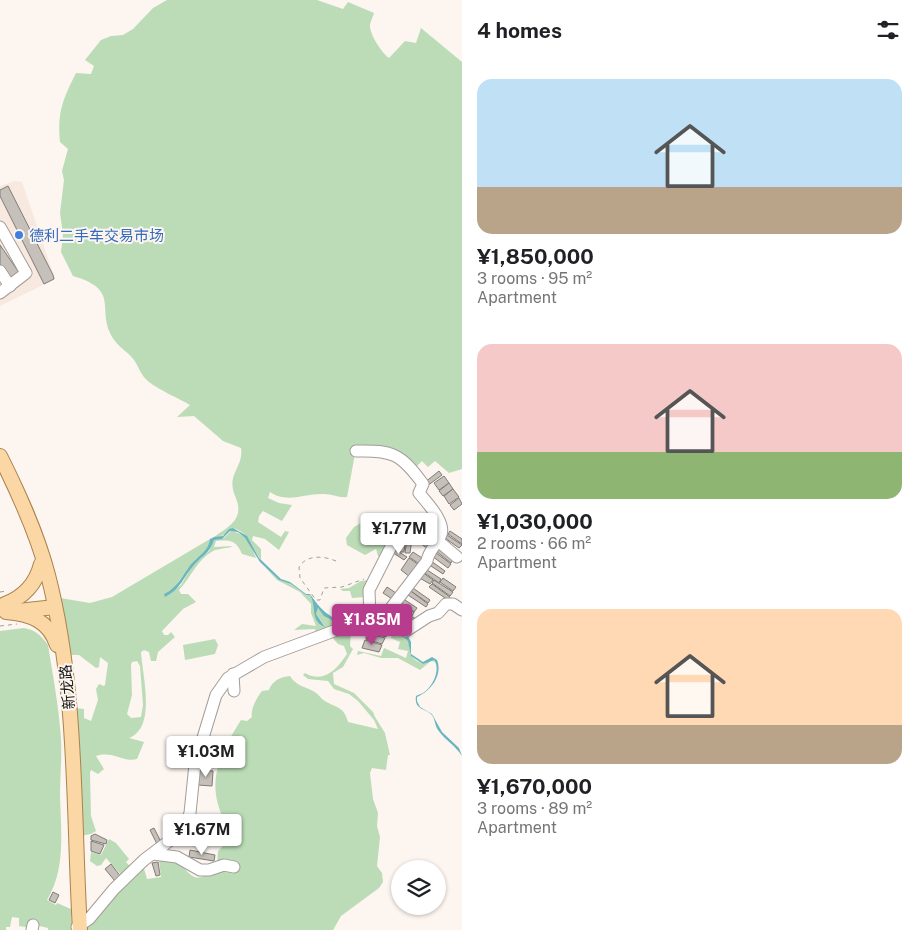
<!DOCTYPE html>
<meta charset="utf-8">
<style>
:root{--surface:#fff;--page:#f6f6f6;--text:#202124;--muted:#757577;--accent:#b83c8d}
body{margin:0;font-family:"Public Sans","Noto Sans SC",sans-serif;background:var(--page);color:var(--text);height:100vh;display:flex;flex-direction:column;font-size:19px;white-space:nowrap}
*{box-sizing:border-box;margin:0}
p{font-size:16px;color:var(--muted)}
.icon{flex:none;width:28px;height:28px;fill:none;stroke:currentColor;stroke-width:2;stroke-linecap:round;stroke-linejoin:round}
.map{position:relative;flex:1;overflow:hidden}
.sheet{display:flex;flex-direction:column;background:var(--surface);width:455px}
.sheet>*{flex:none}
.controls{position:absolute;left:391px;top:860px;display:grid;gap:10px}
.controls a{display:grid;place-items:center;width:55px;height:55px;border-radius:50%;background:var(--surface);box-shadow:0 1px 4px #0004;font-size:25px}
.price{position:absolute;translate:-50% -42px;padding:0 11px;border-radius:5px;background:#fff;color:#222;font-size:16px;line-height:32px;filter:drop-shadow(0 1px 2px #0008)}
.price::after{content:'';position:absolute;left:50%;top:30px;width:15px;height:11px;margin-left:-8px;background:inherit;clip-path:polygon(0 0,100% 0,50% 100%)}
.price.current{background:var(--accent);color:#fff}
ul{padding:0;list-style:none}
li{display:grid;align-content:center;gap:10px;height:265px;padding:0 15px}
li span{display:grid;place-items:center;height:155px;border-radius:15px;color:#555}
li>.icon{margin-inline-start:auto}
span .icon{width:90px;height:90px;fill:#fffc;stroke-width:1}
li b{font-size:21px}
h2{display:flex;justify-content:space-between;align-items:center;height:60px;padding:0 15px;font-size:21px}
main{display:flex;flex:1;min-height:0}
.map>svg:first-child{display:block}
</style>
<main>
<div class="map">
<svg width="462" height="930" viewBox="0 0 462 930">
<rect width="100%" height="100%" fill="#fcf5f0"/>
<polygon fill="#f7e9df" points="15,181 22,182 55,279 0,306 0,186"/>
<g fill="#bcdcb7" fill-rule="evenodd">
<path d="M167,0H317L343,9L348,2L374,13C373,17 370,22 370,26C370,35 382,53 389,58L405,41L416,43L421,28L462,62V469L449,473L435,461L428,467L422,461L414,469L405,458L355,454L347,497C339,498 332,494 324,494C304,493 288,504 270,492L268,498L279,503L292,505L282,521L263,511L259,516L258,522L281,537L285,531L289,532L279,550L265,539L253,536L252,540L261,549V560C252,548 249,532 233,528C227,531 222,539 214,537C228,527 243,520 237,501C234,493 231,487 233,478C236,468 243,460 241,448L223,441L194,416L177,417L190,405C176,397 161,391 149,382C141,376 139,367 134,360C129,353 120,348 115,341C93,311 124,291 73,276L61,252L63,234L60,213L64,180L62,171L68,149L60,142C57,112 63,99 76,73L91,74L94,66L85,60L101,40L111,36L123,35L133,29L153,8Z"/>
<polygon points="368,519 383,528 391,537 381,557 378,556 376,549 365,555 347,545 346,538 354,527"/>
<path d="M231,531C245,533 251,545 256,558L242,554C236,540 230,540 216,541L214,547L233,546C227,549 219,548 213,551C197,560 191,577 179,590L181,594H188L196,602L183,609L162,631L164,635H168L171,632L175,637L158,652L156,661H151L149,652L144,650L141,652C142,674 157,728 129,738L144,742L137,759C124,763 113,750 96,756L104,769L98,774L91,770L90,773L91,816L96,831L91,834L80,836L75,708L84,709V718L91,721L98,700L96,689L99,684L104,686L105,685L108,663L100,657L99,667L96,668L79,655H69L60,598L90,603L112,597L210,539C208,553 199,555 191,564C182,576 178,586 164,594L166,596L181,585L192,566L209,551L214,540L224,538ZM137,661L140,666L143,705L141,717L131,718L127,714L132,695L131,665L132,662Z"/>
<path d="M263,565L279,580L291,584L306,595H310C316,606 313,622 325,626L316,614L318,608L326,617L339,624L316,633L315,629L294,630L302,624L316,626L311,613V604L300,592L277,580Z"/>
<polygon points="369,580 365,597 352,598 350,591 343,591 340,589 349,588 361,581"/>
<path d="M24,628C35,630 41,635 48,645C53,676 59,708 61,739C62,758 60,777 60,796C61,831 66,869 47,900L56,905L57,903L71,909L72,930H48V928L35,925L31,928L19,926V918L12,917L10,927H6V930H0V631Z"/>
<path d="M351,628L350,646L353,649L343,667L333,673L334,684L354,693L373,712L375,717L385,733L390,755H388L386,770L372,768L370,773L373,799L378,813L377,826L380,837L377,866L382,873L383,882L379,888L341,916L333,930H87V927L143,865L147,879L161,877L159,860C166,861 173,861 179,864C184,867 187,872 191,875C201,883 210,871 217,864L218,851L228,841L231,833C204,789 215,761 241,720L247,721L252,717C250,710 257,697 262,691L269,690C272,681 280,677 290,676C296,686 304,686 313,691C318,693 321,699 325,701C336,708 344,706 348,722L378,729L374,720L358,701L349,694L334,689L328,681L308,679L303,675L305,673C324,684 337,669 347,654L344,646L338,644L331,636Z"/>
<path d="M393,631L407,638C413,652 405,656 423,664L432,659L436,662L431,661L420,670L398,658H381L364,653L357,655L358,651L381,656L384,648L406,658L408,651L398,649L400,642L391,638Z"/>
<polygon points="215,639 218,645 215,654 185,660 183,645"/>
<polygon points="109,839 116,843 129,859 126,862 132,868 123,877 106,858 101,865 97,866 90,861 91,852 101,855"/>
</g>
<g fill="#69b6be">
<path d="M233,528L247,536L259,558L281,579L290,582L306,594H310C322,611 324,612 342,623L339,624L324,616L318,608L316,614L325,627C310,621 317,608 310,595H306L291,584L279,580L260,562L245,538L238,532L230,531L222,539L214,540C209,554 203,555 194,565C183,577 182,588 165,597L164,594C178,587 182,576 191,564C199,555 208,552 210,539L214,537L223,536L229,529Z"/>
<path d="M403,636H408L411,642V654L423,662L432,657L437,660C443,675 431,691 417,697V701L420,707L432,714L442,732L459,748L462,756C456,746 445,740 438,730C435,726 435,719 432,715C425,708 414,710 416,696C418,695 421,694 423,693C433,687 441,669 434,660L423,664L411,656L408,641Z"/>
</g>
<g fill="#c6c0bb" stroke="#817b77">
<polygon points="8,186 53,275 54,279 44,284 0,196 0,190"/>
<polygon points="0,245 20,274 11,280 0,264"/>
<polygon points="439,471 442,475 427,486 424,483"/>
<polygon points="444,476 449,483 439,490 434,483"/>
<polygon points="449,483 453,489 443,496 439,491"/>
<polygon points="453,489 459,497 449,504 444,496"/>
<polygon points="459,498 462,504 454,510 450,505"/>
<polygon points="402,530 407,531 404,552 399,552"/>
<polygon points="408,531 413,531 410,553 405,553"/>
<polygon points="450,531 462,539 462,544 448,534"/>
<polygon points="447,535 462,545 459,548 445,538"/>
<polygon points="419,536 431,545 428,549 416,540"/>
<polygon points="439,547 454,558 451,563 436,551"/>
<polygon points="394,549 407,557 404,560 392,552"/>
<polygon points="413,552 425,560 421,565 409,557"/>
<polygon points="435,552 451,564 448,568 432,556"/>
<polygon points="409,558 419,565 410,577 401,570"/>
<polygon points="431,561 445,571 443,574 428,564"/>
<polygon points="424,568 441,579 439,583 422,571"/>
<polygon points="422,572 433,580 430,584 418,577"/>
<polygon points="443,578 456,587 453,591 440,582"/>
<polygon points="434,580 453,592 450,596 432,583"/>
<polygon points="432,584 450,597 448,600 429,587"/>
<polygon points="410,586 430,600 428,603 408,589"/>
<polygon points="387,587 396,593 392,599 383,593"/>
<polygon points="408,589 428,604 426,607 405,593"/>
<polygon points="402,598 417,608 414,612 399,601"/>
<polygon points="399,602 414,612 412,616 397,605"/>
<polygon points="396,606 417,620 413,626 393,611"/>
<polygon points="392,611 410,625 408,629 389,616"/>
<polygon points="371,624 389,629 386,637 368,632"/>
<polygon points="367,633 385,638 382,644 366,639"/>
<polygon points="365,640 382,645 379,652 362,648"/>
<polygon points="199,770 213,771 212,786 198,785"/>
<polygon points="154,828 161,842 157,844 150,830"/>
<polygon points="95,834 107,840 106,844 91,840 91,836"/>
<polygon points="91,841 104,845 100,854 91,851"/>
<polygon points="190,850 215,855 214,861 189,857"/>
<polygon points="158,862 160,875 156,876 152,863"/>
<polygon points="111,864 121,877 115,881 105,869"/>
<polygon points="53,892 59,895 55,903 49,900"/>
</g>
<g fill="none" stroke-linecap="round" stroke-linejoin="round">
<defs>
<g id="minor">
<polyline points="0,227 26,273 0,293"/>
<polyline points="0,271 10,286"/>
<path d="M356,451C393,450 401,454 423,484L419,493C427,503 448,524 440,537C436,545 428,552 427,561L381,621"/>
<polyline points="370,620 369,590 400,529 424,529 457,557"/>
<polyline points="233,674 234,691"/>
<polyline points="153,854 177,857 200,870 209,870 224,865 234,867"/>
<polyline points="77,927 89,919 114,889 144,860 177,835 186,824 190,813 195,764 216,695 228,678 264,657 350,625 377,620 406,631 429,616 438,613 446,604 453,604 462,610"/>
<polyline points="32,930 33,925"/>
</g>
<g id="major">
<path d="M0,456C19,494 37,533 48,575C78,691 73,812 80,930"/>
<path d="M5,604C24,597 36,584 41,564"/>
<polyline points="18,611 55,607"/>
<path d="M6,612C31,614 49,621 57,645"/>
</g>
</defs>
<use href="#minor" stroke="#a49d99" stroke-width="13"/>
<use href="#major" stroke="#aa834c" stroke-width="16"/>
<g stroke="#a5a09c" stroke-width="1" stroke-dasharray="4 4" stroke-linecap="butt">
<path d="M336,561C324,556 307,554 299,567L300,578L316,600H320L324,588L342,587L364,579"/>
<polyline points="0,592 7,591"/>
<polyline points="0,626 17,624"/>
</g>
<use href="#minor" stroke="#fff" stroke-width="11"/>
<use href="#major" stroke="#fad7a5" stroke-width="14"/>
</g>
<circle fill="#3f7fe0" stroke="#fcf5f0" stroke-width="2" cx="19" cy="235" r="5"/>
<g text-anchor="middle" dominant-baseline="central" stroke-width="4" stroke-linejoin="round" paint-order="stroke">
<g font-size="15" fill="#366cbe" stroke="#fcf5f0" text-anchor="start">
<text x="29" y="235">德利二手车交易市场</text>
</g>
<g font-size="15" fill="#1a1816" stroke="#fcf5f0">
<text transform="translate(67 687) rotate(-95)">新龙路</text>
</g>
</g>
</svg>
<div class="controls">
<a><svg class="icon" aria-label="layers" viewBox="0 0 24 24"><path d="M12 4l9 5-9 5-9-5zM3 14l9 5 9-5"/></svg></a>
</div>
<b class="price" style="left:399px;top:555px">¥1.77M</b>
<b class="price current" style="left:372px;top:646px">¥1.85M</b>
<b class="price" style="left:206px;top:778px">¥1.03M</b>
<b class="price" style="left:202px;top:856px">¥1.67M</b>
</div>
<section class="sheet">
<h2>4 homes<svg class="icon" aria-label="filters" viewBox="0 0 24 24"><path d="M4 7h16M4 17h16"/><circle cx="9" cy="7" r="2"/><circle cx="15" cy="17" r="2"/></svg></h2>
<ul>
<li><span style="background:linear-gradient(#bfe0f5 70%,#b9a48a 0)"><svg class="icon" aria-label="home" viewBox="0 0 24 24"><path d="M3 11l9-7 9 7M6 9v11h12V9"/></svg></span><div><b>¥1,850,000</b><p>3 rooms · 95 m²</p><p>Apartment</p></div></li>
<li><span style="background:linear-gradient(#f6c9c9 70%,#8fb573 0)"><svg class="icon" aria-label="home" viewBox="0 0 24 24"><path d="M3 11l9-7 9 7M6 9v11h12V9"/></svg></span><div><b>¥1,030,000</b><p>2 rooms · 66 m²</p><p>Apartment</p></div></li>
<li><span style="background:linear-gradient(#ffd9b3 75%,#b9a48a 0)"><svg class="icon" aria-label="home" viewBox="0 0 24 24"><path d="M3 11l9-7 9 7M6 9v11h12V9"/></svg></span><div><b>¥1,670,000</b><p>3 rooms · 89 m²</p><p>Apartment</p></div></li>
</ul>
</section>
</main>
